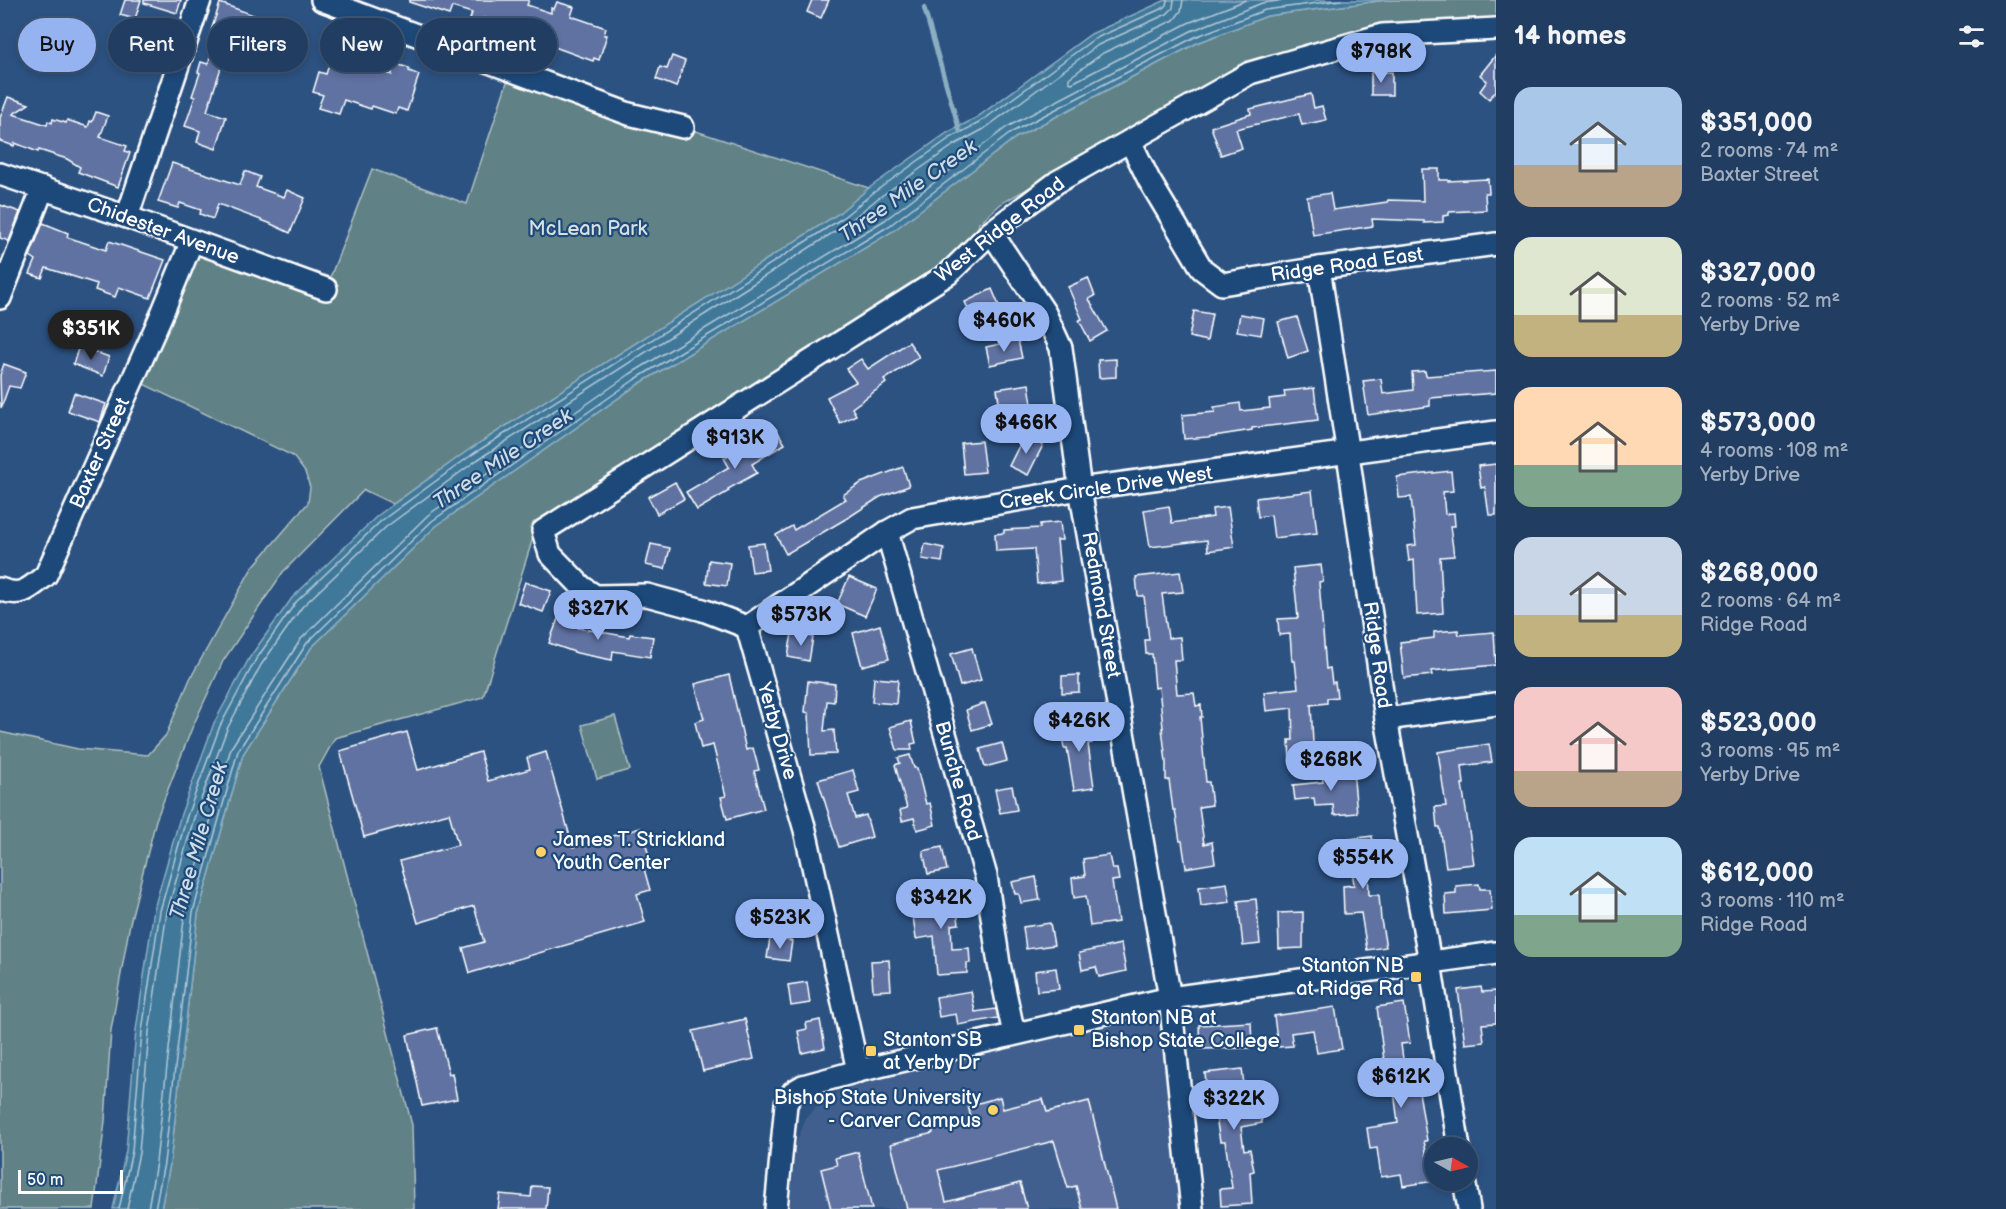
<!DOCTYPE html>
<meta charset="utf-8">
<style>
:root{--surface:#213e62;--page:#294568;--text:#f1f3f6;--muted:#a2aebe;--line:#3e5777;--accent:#95b2f1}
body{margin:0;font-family:"Balsamiq Sans",sans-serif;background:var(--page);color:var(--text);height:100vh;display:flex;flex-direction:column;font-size:22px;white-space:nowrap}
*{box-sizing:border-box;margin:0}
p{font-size:20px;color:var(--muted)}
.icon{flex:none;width:33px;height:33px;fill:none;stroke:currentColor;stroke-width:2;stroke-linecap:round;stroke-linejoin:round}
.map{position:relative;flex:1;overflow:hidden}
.side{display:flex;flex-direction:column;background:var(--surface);width:510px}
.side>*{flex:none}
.hud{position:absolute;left:18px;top:18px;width:570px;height:54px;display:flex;gap:12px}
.needle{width:39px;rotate:98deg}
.tools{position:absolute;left:1424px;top:1137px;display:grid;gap:12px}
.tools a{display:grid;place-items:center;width:54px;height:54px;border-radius:50%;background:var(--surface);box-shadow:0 3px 9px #0003,0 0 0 2px var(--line);font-size:30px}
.scale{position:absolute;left:18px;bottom:15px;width:105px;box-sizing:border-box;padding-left:6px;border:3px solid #fff;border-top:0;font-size:16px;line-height:21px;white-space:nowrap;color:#fff;-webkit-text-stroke:4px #1f4a7a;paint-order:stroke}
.price{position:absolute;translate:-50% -51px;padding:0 14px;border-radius:21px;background:var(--accent);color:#111;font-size:20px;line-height:39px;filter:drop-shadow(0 2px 3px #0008)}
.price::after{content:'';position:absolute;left:50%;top:36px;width:18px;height:14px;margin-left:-9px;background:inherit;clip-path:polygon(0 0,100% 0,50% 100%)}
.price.on{background:#222;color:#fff}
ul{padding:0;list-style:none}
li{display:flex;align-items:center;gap:18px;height:150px;padding:0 18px}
li span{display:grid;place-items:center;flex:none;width:168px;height:120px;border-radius:18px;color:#555}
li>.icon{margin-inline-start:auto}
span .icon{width:72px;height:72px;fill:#fffc;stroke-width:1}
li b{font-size:26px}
h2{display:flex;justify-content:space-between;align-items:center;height:72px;padding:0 18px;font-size:26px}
.pill{padding:0 21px;border-radius:27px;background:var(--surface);box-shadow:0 3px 9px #0003,0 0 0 2px var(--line);font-size:21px;line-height:54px}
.pill.on{background:var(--accent);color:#111}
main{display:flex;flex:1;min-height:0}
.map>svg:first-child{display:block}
</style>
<main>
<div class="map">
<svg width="1496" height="1209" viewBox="0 0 1496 1209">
<rect width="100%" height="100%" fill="#2c5282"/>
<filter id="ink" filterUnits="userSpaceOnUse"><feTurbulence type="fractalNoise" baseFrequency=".0167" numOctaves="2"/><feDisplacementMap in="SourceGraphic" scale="12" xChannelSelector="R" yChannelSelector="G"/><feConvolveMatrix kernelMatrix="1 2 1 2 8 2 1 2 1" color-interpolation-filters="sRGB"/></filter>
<g filter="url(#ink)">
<polygon fill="#3f5f8e" points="1159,1014 1183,1209 790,1209 796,1143 806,1118 823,1101 845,1088"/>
<g fill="#608185" stroke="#b0c0c2" stroke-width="1.5">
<polygon points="1386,0 1496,0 1496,18 1381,25 1292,49 1250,63 1002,203 979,223 976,240 963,250 538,522 483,697 335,738 319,767 412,1125 414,1209 161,1209 170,1164 198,914 243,754 311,648 436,526 637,385 893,231 1015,138 1197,43 1267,16"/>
<polygon points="511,70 869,188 838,214 470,449 393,504 364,490 283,572 223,661 192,728 156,820 130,923 111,1030 105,1121 94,1209 0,1209 0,732 78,749 148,755 166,735 190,679 252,568 308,503 310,487 305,472 293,456 133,379 192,241 326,288 372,169 467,204"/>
<polygon points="615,716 630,770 597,779 582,725"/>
</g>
<polygon fill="#40789a" stroke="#8caec2" stroke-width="1.5" points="1166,0 1386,0 1267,16 1197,43 1015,138 893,231 637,385 436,526 311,648 243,754 198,914 170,1164 161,1209 113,1209 126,1151 136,1030 154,909 181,814 214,723 250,657 292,598 377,516 470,449 838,214 869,188 947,133 976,118 1091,34"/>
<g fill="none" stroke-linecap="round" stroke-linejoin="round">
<g stroke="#b3c9d7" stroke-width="1.5">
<polyline points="1183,0 1181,11 1174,20 1103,53 1069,78 1069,82 1072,83 1188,23 1246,0"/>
<polyline points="119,1209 132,1151 142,1031 160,911 187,816 220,726 255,661 296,602 381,521 473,454 841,219 873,193 950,138 979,123 1094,39 1163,8 1166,5 1167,0"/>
<polyline points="127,1209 139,1153 149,1032 167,912 194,818 227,729 261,665 302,607 386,527 477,460 845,225 877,199 954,145 984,129 1098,45 1167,14 1173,8 1174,0"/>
<polyline points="148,1209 156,1162 185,910 231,748 301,639 428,515 630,374 885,220 1007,127 1191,31 1262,3 1285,0"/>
<polyline points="155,1209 164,1163 193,912 238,751 307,643 432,521 634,380 889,226 1012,132 1195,37 1265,10 1341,0"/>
</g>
<polyline stroke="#8caec2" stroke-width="4.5" points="924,8 960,132"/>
</g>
<g fill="#5e72a2" stroke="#fff" stroke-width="1.5">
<polygon points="125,0 141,0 135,19 120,15"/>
<polygon points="144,0 181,0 177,13 144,3"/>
<polygon points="410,0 529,0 527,5 551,13 551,8 554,9 557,2 574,7 571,16 606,28 604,35 607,35 599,60 594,58 593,61 549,45 551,39 527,31 525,37 506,30 508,26 484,18 482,24 470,19 472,13 452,7 449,15 409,2"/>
<polygon points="812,0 829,0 821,18 807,12"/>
<polygon points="220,3 284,26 272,58 236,45 233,54 226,52 207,111 226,117 216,149 197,142 200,131 185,126 195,97 192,96 200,73 198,72 201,62 208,64 217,36 210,34"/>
<polygon points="1496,55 1496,91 1489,99 1480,91 1487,81 1480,75"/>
<polygon points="341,56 392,75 393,63 409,68 409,71 419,75 407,111 398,108 396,114 372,106 371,109 344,100 339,114 318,108 323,95 313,92 319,72 326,74 331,59 339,62"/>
<polygon points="672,56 685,61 676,87 656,79 660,67 667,69"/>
<rect x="1371" y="72" width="21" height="23"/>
<polygon points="1311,94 1314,108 1322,106 1326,120 1302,125 1299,114 1236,129 1242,148 1221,155 1211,127 1251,114 1250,109"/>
<polygon points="8,97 29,104 13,114 47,125 48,121 52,123 53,119 66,123 67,120 88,127 90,121 92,122 96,112 108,116 100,137 127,146 125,151 130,153 118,187 78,172 80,167 67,159 39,150 38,152 15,143 14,146 0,141 0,118"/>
<polygon points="172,163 240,185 245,171 260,177 256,187 284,197 287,190 305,198 290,233 269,223 218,204 213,219 200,214 201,210 180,203 178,208 158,202"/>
<polygon points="1422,169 1439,169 1439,180 1448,180 1448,181 1488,179 1489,193 1485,193 1486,210 1449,212 1449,215 1443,216 1443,222 1424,223 1424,221 1372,219 1373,226 1313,235 1307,197 1330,193 1333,210 1387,202 1388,200 1423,201"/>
<polygon points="0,205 20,212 9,241 0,238"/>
<polygon points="43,223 68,233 67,237 106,250 109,241 165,260 150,298 119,287 115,297 95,290 97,284 46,268 42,278 30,274 36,260 30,256"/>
<polygon points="1088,278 1095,296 1089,299 1107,331 1090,341 1079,320 1082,319 1068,287"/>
<polygon points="992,289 1000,308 974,321 965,302"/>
<polygon points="1194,311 1212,314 1207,341 1189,337"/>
<polygon points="1240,314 1264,318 1261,335 1237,331"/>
<polygon points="1297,317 1308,351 1288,358 1278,322"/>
<polygon points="1018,340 1022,358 990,365 986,347"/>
<polygon points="909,342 919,357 884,380 886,383 852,408 856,415 840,423 827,397 856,382 846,369 861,359 868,369"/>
<polygon points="79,346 109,357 103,376 73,364"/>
<polygon points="1116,359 1116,377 1099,378 1098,360"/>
<polygon points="4,364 26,372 20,388 9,386 1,408 0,375"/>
<polygon points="1425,371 1426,376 1496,371 1496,393 1430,398 1430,406 1368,415 1363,381 1381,379 1383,394 1413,390 1412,372"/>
<polygon points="1029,384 1034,418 1014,421 1013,412 1001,414 997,389"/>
<polygon points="1314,388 1318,420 1252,428 1252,430 1207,437 1184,439 1182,415 1215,412 1214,407 1240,403 1241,411 1270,408 1269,399 1285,397 1284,391"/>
<polygon points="74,393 106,404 100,422 68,411"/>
<polygon points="776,429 785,444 752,464 757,473 728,489 729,491 697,510 686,492 729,467 724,458 743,447 744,449"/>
<polygon points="1024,436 1043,445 1028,475 1009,466"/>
<polygon points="981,441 985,472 964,474 961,443"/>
<polygon points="1496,464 1496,515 1489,515 1485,487 1481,488 1478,466"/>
<polygon points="903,467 909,486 880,497 849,517 786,554 776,535 792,526 794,530 846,499 843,495 861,483"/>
<polygon points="1451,471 1453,491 1443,492 1445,514 1454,513 1455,526 1450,526 1454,556 1440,557 1443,613 1417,615 1414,560 1409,561 1407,546 1416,545 1411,497 1399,498 1397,477"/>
<polygon points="675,482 684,499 657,514 648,497"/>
<polygon points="1312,491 1317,533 1274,538 1271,515 1258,517 1256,498"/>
<polygon points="1169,506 1172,523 1213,517 1212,509 1228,507 1234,547 1208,551 1207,540 1150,547 1144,510"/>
<polygon points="1060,522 1062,540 1057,540 1061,581 1037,584 1034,549 996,551 995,534 1004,533 1004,530 1040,528 1040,524"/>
<polygon points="764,543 768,570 752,572 748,545"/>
<polygon points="651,544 670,548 665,569 646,565"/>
<polygon points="925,544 944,548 942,562 922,559"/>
<polygon points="709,560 730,563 727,586 706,583"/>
<polygon points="1321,565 1323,581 1319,582 1326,669 1330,668 1332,683 1335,682 1337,697 1327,698 1327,703 1311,705 1314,762 1290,763 1289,740 1293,740 1292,708 1266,711 1264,692 1298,688 1295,661 1292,661 1290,634 1279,635 1278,619 1298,618 1293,568"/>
<polygon points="1180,572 1183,592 1162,594 1168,638 1180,637 1182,660 1174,660 1177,694 1194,693 1196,706 1201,705 1202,717 1200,717 1206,782 1209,782 1212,805 1199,807 1204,844 1212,842 1215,863 1186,868 1182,841 1180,841 1175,810 1173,810 1169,780 1166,780 1166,762 1162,728 1163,728 1159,687 1155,688 1152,654 1146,654 1145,640 1149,640 1144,596 1138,596 1136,577"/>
<polygon points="849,577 877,589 865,616 837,604"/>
<polygon points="525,582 551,591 543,612 518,603"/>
<polygon points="559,616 580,623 578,628 629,637 630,634 653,637 650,657 613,651 612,660 577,653 549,643"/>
<polygon points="880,625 889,659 862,666 853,633"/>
<polygon points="1458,630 1459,635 1494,632 1496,665 1431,671 1432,675 1404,678 1400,642 1434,638 1434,632"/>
<polygon points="792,633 813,637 809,661 788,657"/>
<polygon points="972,648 981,680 960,686 951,654"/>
<polygon points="729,675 746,750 753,748 759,770 754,771 764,809 727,819 721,797 726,796 713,745 701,748 695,722 704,719 695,684"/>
<polygon points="1079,675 1079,692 1062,693 1062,676"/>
<polygon points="874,678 898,680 896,704 872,702"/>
<polygon points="808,681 835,684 834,702 827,701 824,731 834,730 836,754 811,755 809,713 805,712"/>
<polygon points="985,703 992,724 972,730 966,710"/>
<polygon points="1088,720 1092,743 1088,744 1094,787 1074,790 1067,748 1064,748 1060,725"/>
<polygon points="911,721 916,743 911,744 912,750 897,750 890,727"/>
<polygon points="407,732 418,770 480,752 488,781 530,769 527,758 546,752 573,847 641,828 649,856 641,858 650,890 637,894 645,922 470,973 463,948 484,942 474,906 418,923 400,861 458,845 449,813 364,837 340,751"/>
<polygon points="1002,743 1007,761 985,767 980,749"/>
<polygon points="1489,744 1492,762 1462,766 1464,784 1462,784 1474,864 1446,867 1440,827 1437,827 1435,807 1446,806 1438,752"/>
<polygon points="910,755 914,768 917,768 926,804 930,803 935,825 917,830 914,818 902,821 900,810 907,808 895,765 900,763 898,758"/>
<polygon points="853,770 859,792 848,795 855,818 866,815 872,837 839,847 818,780"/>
<polygon points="1353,770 1357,813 1334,815 1333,805 1315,806 1314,798 1295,800 1293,785 1323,782 1322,773"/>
<polygon points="1012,786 1017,810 1000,813 995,789"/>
<polygon points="1372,836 1377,867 1368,869 1369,895 1379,895 1381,920 1386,947 1367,950 1361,913 1344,914 1343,886 1354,885 1351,863 1346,864 1343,840"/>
<polygon points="942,847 947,870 928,874 923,851"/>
<polygon points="1109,855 1112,869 1117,869 1119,880 1112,881 1118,922 1090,926 1086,896 1074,898 1072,878 1085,876 1083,859"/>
<polygon points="1036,877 1040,900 1021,903 1019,894 1015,894 1012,882"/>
<polygon points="1227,883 1230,902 1201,906 1199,887"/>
<polygon points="1479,884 1480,889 1490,889 1492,910 1446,914 1445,894 1456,893 1456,886"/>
<polygon points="954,890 959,924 951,925 952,949 969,948 970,963 967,963 967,973 937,975 934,936 916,939 912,908 916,907 915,896"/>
<polygon points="1256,899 1260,944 1243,946 1238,901"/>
<polygon points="1303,912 1303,948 1279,949 1278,913"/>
<polygon points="1050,923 1054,945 1026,949 1023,927"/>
<polygon points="770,938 792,941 789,961 767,958"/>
<polygon points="1121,944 1126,971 1099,977 1096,967 1082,970 1079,953"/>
<polygon points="889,960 891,990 873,991 871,961"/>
<polygon points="1056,968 1059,989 1037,991 1035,971"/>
<polygon points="807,982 810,1003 791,1006 788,985"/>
<polygon points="1481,987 1482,992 1496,991 1496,1023 1482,1024 1484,1042 1465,1044 1458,990"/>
<polygon points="971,991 975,1012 996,1009 998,1018 958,1025 956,1014 939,1017 936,997"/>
<polygon points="1404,1003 1410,1043 1401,1044 1405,1074 1416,1073 1427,1141 1424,1141 1428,1162 1434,1161 1434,1181 1403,1186 1401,1174 1381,1177 1377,1148 1370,1149 1367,1128 1398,1123 1390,1060 1384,1060 1377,1007"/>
<polygon points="1335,1007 1342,1049 1317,1053 1313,1030 1291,1033 1293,1046 1278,1047 1274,1016"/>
<polygon points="745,1019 754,1059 703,1071 693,1031"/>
<polygon points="820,1020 825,1048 802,1053 798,1031 807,1029 806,1023"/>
<polygon points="1251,1022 1252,1048 1200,1049 1199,1025"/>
<polygon points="437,1028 449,1074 452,1073 457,1099 422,1106 407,1035"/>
<polygon points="1242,1069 1246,1100 1258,1098 1262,1123 1241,1127 1244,1150 1250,1149 1254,1171 1250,1172 1252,1204 1221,1206 1220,1189 1232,1188 1225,1141 1220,1141 1212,1093 1207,1094 1205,1073"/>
<polygon points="1000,1097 1003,1109 1043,1099 1047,1112 1089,1101 1116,1209 1082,1209 1076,1186 1068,1188 1054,1141 938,1170 946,1202 1020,1183 1027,1209 907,1209 891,1144 933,1133 932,1128 971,1118 968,1106"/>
<polygon points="858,1152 872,1209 831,1209 821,1169 837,1165 835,1158"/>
<polygon points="532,1186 548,1187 546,1209 498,1209 500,1194 531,1197"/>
</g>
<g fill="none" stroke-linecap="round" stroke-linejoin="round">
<defs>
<g id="minor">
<polyline points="322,0 629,114 683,127"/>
<polyline points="1130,141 1149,180 1202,269 1222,284 1319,268 1496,244"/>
<polyline points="0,174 127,217 326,289"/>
<polyline points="127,217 200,0"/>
<polyline points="991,232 1045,313 1061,348 1080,489 1170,998 1192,1209"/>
<polyline points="1319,268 1348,454 1386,719 1430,962 1459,1148"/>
<polyline points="0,298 43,188"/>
<polyline points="887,532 986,876 999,964 1014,1034"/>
<path d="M0,589C22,598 30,588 46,575L161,316L192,241"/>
<polyline points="747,627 887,532 912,518 1080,489 1496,432"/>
<polyline points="1386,719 1496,704"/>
<polyline points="858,1071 805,830 747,627 703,610 647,595 595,596 582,587 550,554 543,531 948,274 991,232 1057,182 1250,73 1382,35 1496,29"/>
<polyline points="1464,1180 1469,1209"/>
<polyline points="776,1209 786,1104 793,1092 803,1086 858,1071 1170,998 1496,953"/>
</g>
</defs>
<use href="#minor" stroke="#fff" stroke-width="26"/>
<use href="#minor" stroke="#1f4a7a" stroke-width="21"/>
</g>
</g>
<g fill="#ffd166" stroke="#1f4a7a" stroke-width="2">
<circle cx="541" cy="852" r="6"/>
<rect x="1410" y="971" width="12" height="12" rx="3"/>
<rect x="1073" y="1024" width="12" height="12" rx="3"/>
<rect x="865" y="1045" width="12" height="12" rx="3"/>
<circle cx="993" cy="1110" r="6"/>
</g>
<g text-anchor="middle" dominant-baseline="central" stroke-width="4.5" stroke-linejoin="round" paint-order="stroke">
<g font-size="20" fill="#d7e0e0" stroke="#1f4a7a">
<text x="588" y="229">McLean Park</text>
</g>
<g font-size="20" fill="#fff" stroke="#1f4a7a">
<text transform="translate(1000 230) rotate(-38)">West Ridge Road</text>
<text transform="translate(163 231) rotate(20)">Chidester Avenue</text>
<text transform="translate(1347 265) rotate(-8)">Ridge Road East</text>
<text transform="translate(100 453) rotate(-66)">Baxter Street</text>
<text transform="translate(1106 488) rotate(-8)">Creek Circle Drive West</text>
<text transform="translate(1101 605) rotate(80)">Redmond Street</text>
<text transform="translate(1377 655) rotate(82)">Ridge Road</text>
<text transform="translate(777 731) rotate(74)">Yerby Drive</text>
<text transform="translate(958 781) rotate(74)">Bunche Road</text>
</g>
<g font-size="20" fill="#fff" stroke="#1f4a7a" text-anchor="start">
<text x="553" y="840">James T. Strickland<tspan x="553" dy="23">Youth Center</tspan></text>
<text x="1404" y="966" text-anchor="end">Stanton NB<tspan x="1404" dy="23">at Ridge Rd</tspan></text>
<text x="1091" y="1018">Stanton NB at<tspan x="1091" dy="23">Bishop State College</tspan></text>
<text x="883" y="1040">Stanton SB<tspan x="883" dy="23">at Yerby Dr</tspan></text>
<text x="981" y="1098" text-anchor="end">Bishop State University<tspan x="981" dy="23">- Carver Campus</tspan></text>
</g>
<g font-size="21" font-style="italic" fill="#cfdde6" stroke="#1f4a7a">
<text transform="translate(908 191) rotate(-35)">Three Mile Creek</text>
<text transform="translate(503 459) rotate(-34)">Three Mile Creek</text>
<text transform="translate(199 841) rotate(-74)">Three Mile Creek</text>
</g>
</g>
</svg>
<div class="tools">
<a><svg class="needle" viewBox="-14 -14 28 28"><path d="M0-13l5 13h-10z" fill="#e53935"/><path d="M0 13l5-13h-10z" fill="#a2aebe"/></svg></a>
</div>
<div class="scale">50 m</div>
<b class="price" style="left:1381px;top:84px">$798K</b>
<b class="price" style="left:1004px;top:353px">$460K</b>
<b class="price on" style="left:91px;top:361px">$351K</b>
<b class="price" style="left:1026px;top:455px">$466K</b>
<b class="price" style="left:735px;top:470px">$913K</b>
<b class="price" style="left:598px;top:641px">$327K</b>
<b class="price" style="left:801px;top:647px">$573K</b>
<b class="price" style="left:1079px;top:753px">$426K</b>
<b class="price" style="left:1331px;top:792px">$268K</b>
<b class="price" style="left:1363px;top:890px">$554K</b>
<b class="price" style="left:941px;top:930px">$342K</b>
<b class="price" style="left:780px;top:950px">$523K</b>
<b class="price" style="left:1401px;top:1109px">$612K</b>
<b class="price" style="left:1234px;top:1131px">$322K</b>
<div class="hud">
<a class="pill on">Buy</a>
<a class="pill">Rent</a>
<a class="pill">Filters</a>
<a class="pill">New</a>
<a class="pill">Apartment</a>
</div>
</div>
<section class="side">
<h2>14 homes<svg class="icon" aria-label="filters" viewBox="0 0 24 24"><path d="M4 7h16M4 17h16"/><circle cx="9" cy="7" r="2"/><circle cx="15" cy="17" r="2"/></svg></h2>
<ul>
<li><span style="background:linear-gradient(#a9c7e8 65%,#b9a48a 0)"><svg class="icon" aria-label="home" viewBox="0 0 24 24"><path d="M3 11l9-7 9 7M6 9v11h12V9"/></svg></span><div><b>$351,000</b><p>2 rooms · 74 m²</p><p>Baxter Street</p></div></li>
<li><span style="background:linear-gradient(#dfe7d0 65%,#c2b280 0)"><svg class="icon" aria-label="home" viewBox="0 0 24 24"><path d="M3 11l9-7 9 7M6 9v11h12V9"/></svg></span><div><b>$327,000</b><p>2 rooms · 52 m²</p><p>Yerby Drive</p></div></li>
<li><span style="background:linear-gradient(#ffd9b3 65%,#7fa58c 0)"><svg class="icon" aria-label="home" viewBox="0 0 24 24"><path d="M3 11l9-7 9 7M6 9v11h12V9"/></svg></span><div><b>$573,000</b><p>4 rooms · 108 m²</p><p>Yerby Drive</p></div></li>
<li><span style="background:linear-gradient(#c9d6e8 65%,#c2b280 0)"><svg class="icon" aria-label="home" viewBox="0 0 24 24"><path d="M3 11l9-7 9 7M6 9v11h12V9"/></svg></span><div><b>$268,000</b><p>2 rooms · 64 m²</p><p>Ridge Road</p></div></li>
<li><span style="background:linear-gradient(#f6c9c9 70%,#b9a48a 0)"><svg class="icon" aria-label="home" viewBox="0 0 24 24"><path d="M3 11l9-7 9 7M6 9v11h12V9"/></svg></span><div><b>$523,000</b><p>3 rooms · 95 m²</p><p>Yerby Drive</p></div></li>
<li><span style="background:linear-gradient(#bfe0f5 65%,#7fa58c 0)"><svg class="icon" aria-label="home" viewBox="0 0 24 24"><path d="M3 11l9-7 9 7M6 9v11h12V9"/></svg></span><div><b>$612,000</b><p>3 rooms · 110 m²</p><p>Ridge Road</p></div></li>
</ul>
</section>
</main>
